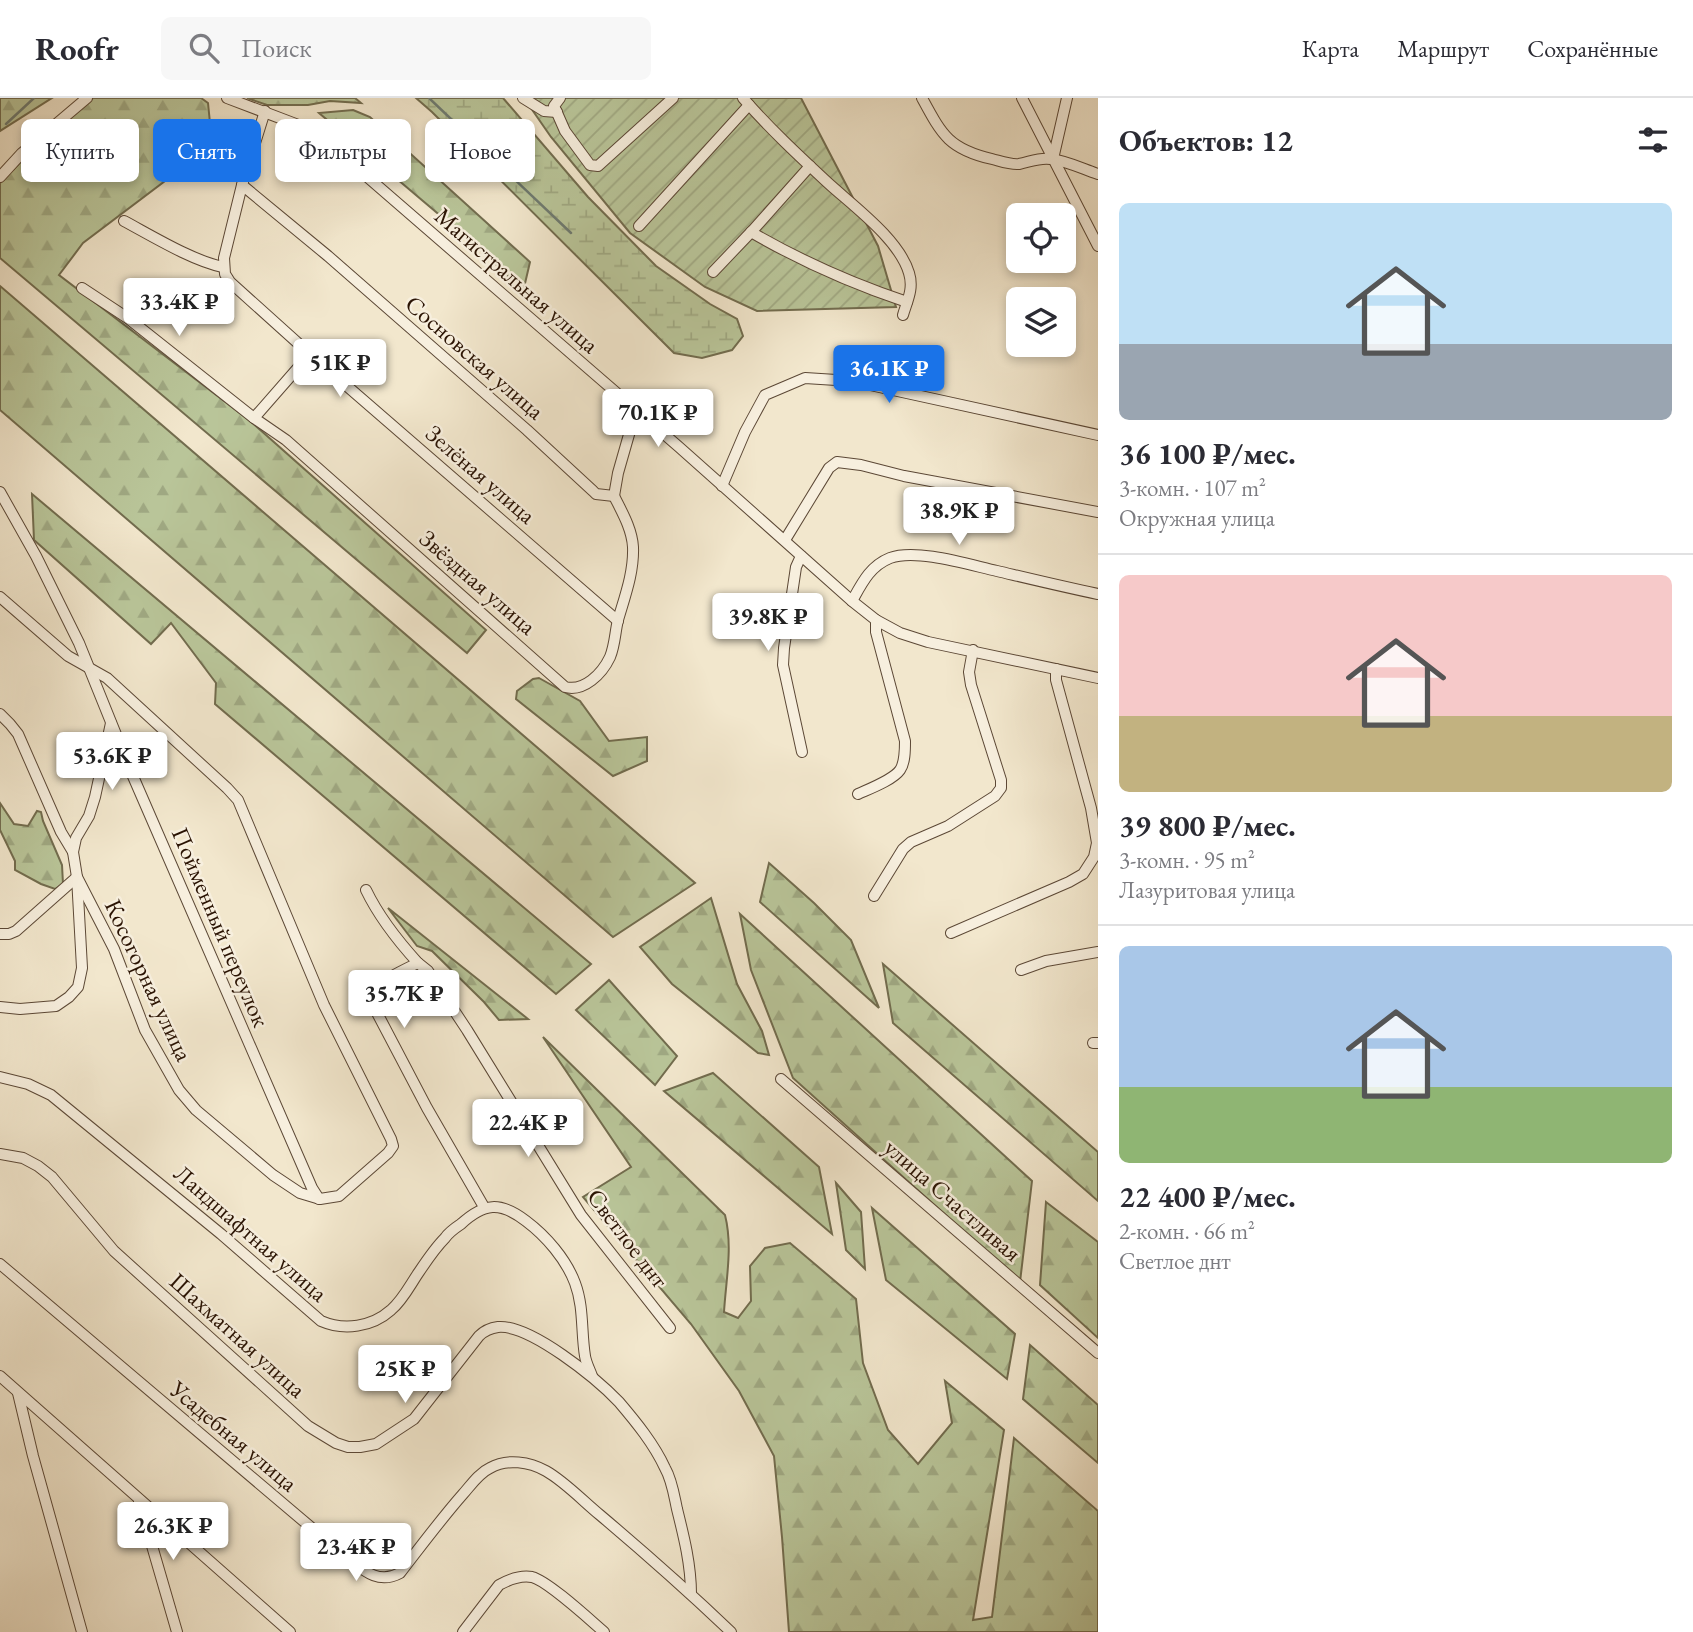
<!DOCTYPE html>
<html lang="ru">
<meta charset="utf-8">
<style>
:root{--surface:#fff;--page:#f7f7f7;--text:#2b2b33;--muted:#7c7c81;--line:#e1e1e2;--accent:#1a73e8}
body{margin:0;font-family:"EB Garamond",serif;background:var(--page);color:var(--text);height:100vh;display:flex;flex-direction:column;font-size:26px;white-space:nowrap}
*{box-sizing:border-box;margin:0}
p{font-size:23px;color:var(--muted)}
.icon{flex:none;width:38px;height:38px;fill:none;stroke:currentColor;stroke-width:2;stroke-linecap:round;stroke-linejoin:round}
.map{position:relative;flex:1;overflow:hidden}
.sheet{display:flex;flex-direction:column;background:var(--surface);width:595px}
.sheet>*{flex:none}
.guide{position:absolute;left:21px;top:21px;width:665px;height:63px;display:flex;gap:14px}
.tools{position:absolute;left:1006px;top:105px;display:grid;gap:14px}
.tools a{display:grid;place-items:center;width:70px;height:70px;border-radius:10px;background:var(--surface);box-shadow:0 4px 10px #0003;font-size:35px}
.price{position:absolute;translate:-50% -60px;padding:0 16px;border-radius:7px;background:#fff;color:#222;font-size:23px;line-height:46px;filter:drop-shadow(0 2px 4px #0008)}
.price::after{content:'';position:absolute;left:50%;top:42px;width:21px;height:16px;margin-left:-10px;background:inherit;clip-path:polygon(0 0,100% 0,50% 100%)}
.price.on{background:var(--accent);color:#fff}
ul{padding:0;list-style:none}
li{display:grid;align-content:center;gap:14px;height:371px;padding:0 21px}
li+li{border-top:2px solid var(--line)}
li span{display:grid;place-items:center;height:217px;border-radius:10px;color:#555}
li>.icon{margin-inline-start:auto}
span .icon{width:126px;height:126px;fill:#fffc;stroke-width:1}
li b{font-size:30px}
h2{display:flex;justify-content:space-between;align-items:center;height:84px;padding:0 21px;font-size:30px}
.tag{padding:0 24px;border-radius:10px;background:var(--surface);box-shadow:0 4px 10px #0003;font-size:24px;line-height:63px}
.tag.on{background:var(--accent);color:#fff}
header{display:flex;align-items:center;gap:42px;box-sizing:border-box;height:98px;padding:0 35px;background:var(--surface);border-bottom:2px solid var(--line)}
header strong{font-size:33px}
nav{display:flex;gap:38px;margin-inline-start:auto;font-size:24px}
.search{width:490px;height:63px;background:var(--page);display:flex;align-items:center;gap:18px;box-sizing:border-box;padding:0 24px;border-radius:10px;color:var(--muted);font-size:26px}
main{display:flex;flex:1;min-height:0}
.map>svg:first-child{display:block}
</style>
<header>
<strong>Roofr</strong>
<div class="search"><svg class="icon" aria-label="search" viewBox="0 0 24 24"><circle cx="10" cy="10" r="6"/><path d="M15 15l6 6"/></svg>Поиск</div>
<nav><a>Карта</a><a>Маршрут</a><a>Сохранённые</a></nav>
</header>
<main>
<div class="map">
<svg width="1098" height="1534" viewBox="0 0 1098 1534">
<defs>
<pattern id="forest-firs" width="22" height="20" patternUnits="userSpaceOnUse" patternTransform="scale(1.75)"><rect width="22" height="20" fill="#b9c599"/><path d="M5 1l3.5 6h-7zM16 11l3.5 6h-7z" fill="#9fa882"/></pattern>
<pattern id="wetland-marsh" width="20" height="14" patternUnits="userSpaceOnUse" patternTransform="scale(1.75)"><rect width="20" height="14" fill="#b9c599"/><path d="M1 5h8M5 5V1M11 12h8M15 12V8" fill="none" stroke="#9fa882"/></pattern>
<pattern id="garden-furrows" width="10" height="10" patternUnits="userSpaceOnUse" patternTransform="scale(1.75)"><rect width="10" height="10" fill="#b9c599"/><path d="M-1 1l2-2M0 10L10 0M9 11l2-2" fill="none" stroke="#9fa882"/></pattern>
</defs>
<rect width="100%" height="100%" fill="#f2e7cd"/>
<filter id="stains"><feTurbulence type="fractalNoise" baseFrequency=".00286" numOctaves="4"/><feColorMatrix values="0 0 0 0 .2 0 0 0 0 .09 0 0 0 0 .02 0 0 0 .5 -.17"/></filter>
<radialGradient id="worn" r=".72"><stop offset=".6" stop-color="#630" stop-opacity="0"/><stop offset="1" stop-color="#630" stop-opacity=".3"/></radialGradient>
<g fill="url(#forest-firs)" stroke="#726c4e" stroke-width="2">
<polygon points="0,0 52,0 0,33"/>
<polygon points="93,0 201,0 208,5 211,35 198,58 83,145 59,177 249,322 486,532 467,555 0,160 0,85 34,50"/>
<polygon points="247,0 355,0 361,5 330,3 308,7 267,7"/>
<polygon points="353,12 370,19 530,164 523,194 488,158 319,15"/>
<polygon points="0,188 695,785 613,839 0,312"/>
<polygon points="32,396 591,866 556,896 215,606 216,585 171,525 151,546 34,442"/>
<polygon points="539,580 580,603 609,643 647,639 647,663 613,678 516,601 517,593 533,581"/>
<polygon points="0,705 14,726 28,728 37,713 41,714 43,723 62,767 63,786 55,791 41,786 15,772 15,763 0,732"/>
<polygon points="769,765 814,805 851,842 879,910 760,804"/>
<polygon points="711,800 737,886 762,933 769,957 758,955 672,886 640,849"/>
<polygon points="388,810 528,921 499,922 484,904 432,853 417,848"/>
<polygon points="740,816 1032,1083 1020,1184 793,980 751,872"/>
<polygon points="883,866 1098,1054 1098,1103 893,925"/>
<polygon points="609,882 677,958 655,987 576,912"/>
<path d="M543,939L725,1117C733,1149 726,1181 724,1214L738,1220L751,1203L750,1168L765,1150L790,1145L856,1201L863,1265L888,1332L918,1366L952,1325L945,1283L1004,1332L973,1522L992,1519L1014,1340L1098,1413V1534H789L782,1439L774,1358L739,1293L691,1226L583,1099L631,1069Z"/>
<polygon points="713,975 819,1069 832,1136 664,993"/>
<polygon points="836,1085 861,1114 865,1171 846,1152"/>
<polygon points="1046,1104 1098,1144 1098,1240 1040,1187"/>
<polygon points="872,1110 1015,1236 1007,1281 886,1182"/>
<polygon points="1030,1247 1098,1307 1098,1365 1023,1301"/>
</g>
<polygon fill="url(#wetland-marsh)" stroke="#726c4e" stroke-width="2" points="416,0 503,0 588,99 656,168 710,206 737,221 743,238 732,252 702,260 674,255 432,14"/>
<polygon fill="url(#garden-furrows)" stroke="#726c4e" stroke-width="2" points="524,0 801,0 878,148 896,209 757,213 705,189 630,135 551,39"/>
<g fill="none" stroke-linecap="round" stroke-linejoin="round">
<g stroke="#6e7a70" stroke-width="2.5">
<polyline points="429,0 571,135"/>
<polyline points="6,26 34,0"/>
</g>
<defs>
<g id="minor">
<polyline points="227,0 301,28 327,44 679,349 852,503 876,522 900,535 928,544 1098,580"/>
<polyline points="523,0 544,13 557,14"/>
<polyline points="560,0 554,8 565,33 590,67 598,68 673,0"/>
<path d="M743,0C769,30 798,57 827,84C853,108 899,141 909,175C914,191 907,203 903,217"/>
<path d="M922,0C942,37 949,51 992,61C1000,63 1011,67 1019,66C1030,64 1039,59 1051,61C1067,63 1083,71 1098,76"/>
<polyline points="1022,0 1098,148"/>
<polyline points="265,13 242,87 224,160 225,176 230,184 310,256 618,523"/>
<polyline points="1053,61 1067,0"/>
<polyline points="0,79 22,55 87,0"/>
<polyline points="242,87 328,158 527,332 593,393 596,396 614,398 618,375 636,312"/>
<path d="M124,123C152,138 193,163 223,169"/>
<polyline points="639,128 749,7"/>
<path d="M751,134C801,163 853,186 907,204"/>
<polyline points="713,174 753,132 810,68"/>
<polyline points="82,190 129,221 254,320"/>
<path d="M310,256L254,320L286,342L565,589C584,594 602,576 610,559C615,547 615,534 618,522C625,498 634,474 633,449C632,431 622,414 614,398"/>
<polyline points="722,388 745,334 765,297 805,280 852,283 1098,337"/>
<polyline points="0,394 36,458 79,545 132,676 312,1090 319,1101"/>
<polyline points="785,442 829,370 837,364 861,367 904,378 1098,414"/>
<polyline points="801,458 796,469 784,550 783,567 802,654"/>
<polyline points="0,499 68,558 107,580 227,690 238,702 324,907 391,1041 393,1048 388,1055 339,1098 320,1101 300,1095 273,1077 196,1012 179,992 145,932 114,851 77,779 16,833 9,836 0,836"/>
<path d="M852,503C862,485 870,468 890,460C916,450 970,467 997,473C1031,481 1064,489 1098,496"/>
<polyline points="0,616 10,626 18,636 61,734 73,754"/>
<path d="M858,696C869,691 893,682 900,672C905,665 905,652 905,643L876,534V522"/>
<path d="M366,792C379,819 397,842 418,865C408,870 377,884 373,894C371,900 373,905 375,911L427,1010L484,1109"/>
<polyline points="874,798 903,751 911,744 948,728 995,698 1001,690 1001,682 971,587 969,574 973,552"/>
<polyline points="951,835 1069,784 1083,776 1094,759 1097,745 1091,710 1056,582 1056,571"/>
<polyline points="418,865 428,873 467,932 581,1117 670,1230"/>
<polyline points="1021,872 1046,863 1098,854"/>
<polyline points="0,909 20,911 56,908 69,899 78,889 82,870 77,779 73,754 76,740 89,718 95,699 111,625"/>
<polyline points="1093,945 1098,945"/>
<path d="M0,979L28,986L51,997L221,1136L321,1223C344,1233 372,1229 391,1212C403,1202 410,1187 419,1174C427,1162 435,1150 445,1140C449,1134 455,1130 461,1126C484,1105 500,1103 526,1123C546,1138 566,1161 575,1185C584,1209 581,1234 585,1258C586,1265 590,1272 592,1278"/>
<polyline points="781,981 1098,1255"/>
<path d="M0,1056L23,1060L38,1068L52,1079L114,1153L308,1328L336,1345L348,1349H360L376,1346L414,1321L479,1238C484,1233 490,1230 498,1229C530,1226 597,1281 619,1304C636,1324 654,1346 665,1370C672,1382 674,1397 677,1411C684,1439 691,1467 691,1496"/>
<path d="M0,1166L346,1459C363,1472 378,1487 400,1475C421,1448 441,1421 463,1396C471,1387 479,1375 490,1370C507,1360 530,1364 546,1373C564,1383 583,1403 600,1417C645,1455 688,1493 731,1534"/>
<polyline points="0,1278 290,1534"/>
<polyline points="18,1295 33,1358 82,1534"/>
<polyline points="139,1403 177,1534"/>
<path d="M463,1534L499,1487C508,1482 521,1477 532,1479C548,1483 590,1522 604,1534"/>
</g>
</defs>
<use href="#minor" stroke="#5c4836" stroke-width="12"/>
<use href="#minor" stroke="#f7efde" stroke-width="10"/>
</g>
<g text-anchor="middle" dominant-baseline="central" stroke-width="5" stroke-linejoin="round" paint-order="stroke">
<g font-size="24" fill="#2a1303" stroke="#f7efde">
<text transform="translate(517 182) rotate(41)">Магистральная улица</text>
<text transform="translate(475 259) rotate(41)">Сосновская улица</text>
<text transform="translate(481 376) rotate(41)">Зелёная улица</text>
<text transform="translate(478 484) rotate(41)">Звёздная улица</text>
<text transform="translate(221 829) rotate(67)">Пойменный переулок</text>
<text transform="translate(149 882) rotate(65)">Косогорная улица</text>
<text transform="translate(953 1102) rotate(41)">улица Счастливая</text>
<text transform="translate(251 1135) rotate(41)">Ландшафтная улица</text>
<text transform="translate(628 1140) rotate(53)">Светлое днт</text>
<text transform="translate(238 1237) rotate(42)">Шахматная улица</text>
<text transform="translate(234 1338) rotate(40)">Усадебная улица</text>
</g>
</g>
<rect width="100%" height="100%" filter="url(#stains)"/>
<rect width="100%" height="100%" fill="url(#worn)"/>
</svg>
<div class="tools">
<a><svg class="icon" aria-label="locate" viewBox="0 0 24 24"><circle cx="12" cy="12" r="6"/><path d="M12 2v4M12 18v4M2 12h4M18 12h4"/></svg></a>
<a><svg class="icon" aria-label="layers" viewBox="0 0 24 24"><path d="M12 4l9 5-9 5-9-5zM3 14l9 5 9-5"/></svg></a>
</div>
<b class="price" style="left:179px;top:240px">33.4K ₽</b>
<b class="price" style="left:340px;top:301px">51K ₽</b>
<b class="price on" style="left:889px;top:307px">36.1K ₽</b>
<b class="price" style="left:658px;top:351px">70.1K ₽</b>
<b class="price" style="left:959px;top:449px">38.9K ₽</b>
<b class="price" style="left:768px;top:555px">39.8K ₽</b>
<b class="price" style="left:112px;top:694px">53.6K ₽</b>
<b class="price" style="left:404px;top:932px">35.7K ₽</b>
<b class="price" style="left:528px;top:1061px">22.4K ₽</b>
<b class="price" style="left:405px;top:1307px">25K ₽</b>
<b class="price" style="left:173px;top:1464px">26.3K ₽</b>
<b class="price" style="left:356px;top:1485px">23.4K ₽</b>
<div class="guide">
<a class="tag">Купить</a>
<a class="tag on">Снять</a>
<a class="tag">Фильтры</a>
<a class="tag">Новое</a>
</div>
</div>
<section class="sheet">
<h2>Объектов: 12<svg class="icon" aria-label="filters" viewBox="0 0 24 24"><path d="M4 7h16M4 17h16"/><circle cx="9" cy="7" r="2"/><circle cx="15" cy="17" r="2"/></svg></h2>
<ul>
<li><span style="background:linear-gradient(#bfe0f5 65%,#9aa5b1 0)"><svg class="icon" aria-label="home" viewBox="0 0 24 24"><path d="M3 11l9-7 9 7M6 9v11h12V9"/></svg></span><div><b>36 100 ₽/мес.</b><p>3-комн. · 107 m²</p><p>Окружная улица</p></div></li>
<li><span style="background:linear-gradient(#f6c9c9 65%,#c2b280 0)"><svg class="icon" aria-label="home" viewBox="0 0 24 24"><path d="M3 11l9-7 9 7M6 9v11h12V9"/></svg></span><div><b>39 800 ₽/мес.</b><p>3-комн. · 95 m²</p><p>Лазуритовая улица</p></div></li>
<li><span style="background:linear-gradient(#a9c7e8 65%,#8fb573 0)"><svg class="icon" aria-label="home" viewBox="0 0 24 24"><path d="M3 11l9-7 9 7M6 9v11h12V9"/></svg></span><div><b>22 400 ₽/мес.</b><p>2-комн. · 66 m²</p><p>Светлое днт</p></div></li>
</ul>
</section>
</main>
